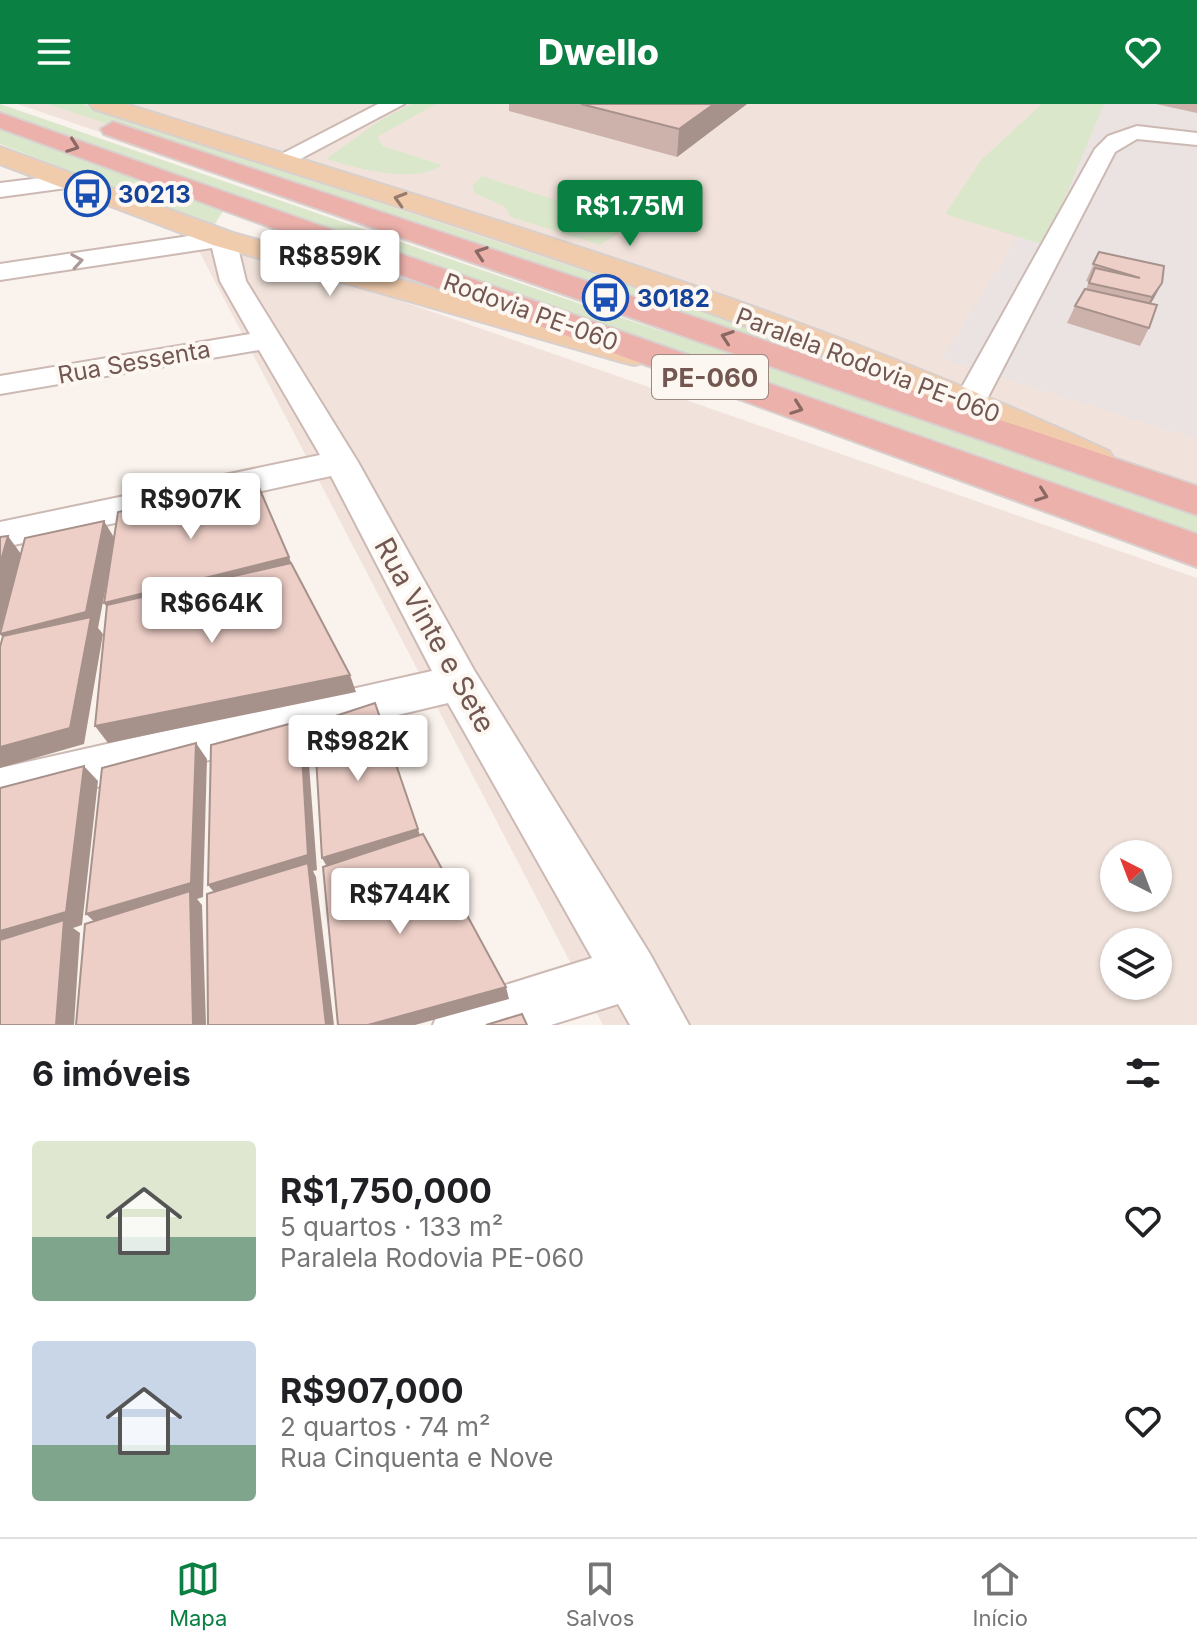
<!DOCTYPE html>
<html lang="pt">
<meta charset="utf-8">
<style>
:root{--surface:#fff;--page:#f2f2f2;--text:#202124;--muted:#757577;--line:#e0e0e0;--accent:#0b8043}
body{margin:0;font-family:Inter,sans-serif;background:var(--page);color:var(--text);height:100vh;display:flex;flex-direction:column;font-size:30px;white-space:nowrap}
*{box-sizing:border-box;margin:0}
p{font-size:26px;color:var(--muted)}
.icon{flex:none;width:44px;height:44px;fill:none;stroke:currentColor;stroke-width:2;stroke-linecap:round;stroke-linejoin:round}
.map{position:relative;height:921px;overflow:hidden}
.details{display:flex;flex-direction:column;background:var(--surface);flex:1}
.details>*{flex:none}
.needle{width:52px;rotate:318deg}
.controls{position:absolute;left:1100px;top:736px;display:grid;gap:16px}
.controls a{display:grid;place-items:center;width:72px;height:72px;border-radius:50%;background:var(--surface);box-shadow:0 2px 6px #0004;font-size:40px}
.price{position:absolute;translate:-50% -68px;padding:0 18px;border-radius:8px;background:#fff;color:#222;font-size:26px;line-height:52px;filter:drop-shadow(0 2px 4px #0008)}
.price::after{content:'';position:absolute;left:50%;top:48px;width:24px;height:18px;margin-left:-12px;background:inherit;clip-path:polygon(0 0,100% 0,50% 100%)}
.price.active{background:var(--accent);color:#fff}
ul{padding:0;list-style:none}
li{display:flex;align-items:center;gap:24px;height:200px;padding:0 32px}
li span{display:grid;place-items:center;flex:none;width:224px;height:160px;border-radius:8px;color:#555}
li>.icon{margin-inline-start:auto}
span .icon{width:96px;height:96px;fill:#fffc;stroke-width:1}
li b{font-size:34px}
h2{display:flex;justify-content:space-between;align-items:center;height:96px;padding:0 32px;font-size:34px}
header{display:flex;justify-content:space-between;align-items:center;height:104px;padding:0 32px;background:var(--accent);color:#fff;font-size:36px;font-weight:800}
.tabs{display:flex;justify-content:space-around;align-items:center;height:112px;border-top:2px solid var(--line);background:var(--surface);font-size:22px;color:var(--muted)}
.tabs a{display:grid;justify-items:center;gap:4px}
.tabs .active{color:var(--accent)}
.map>svg:first-child{display:block}
</style>
<header><svg class="icon" aria-label="menu" viewBox="0 0 24 24"><path d="M4 6h16M4 12h16M4 18h16"/></svg>Dwello<svg class="icon" aria-label="heart" viewBox="0 0 24 24"><path d="M12 20l-8-8c-3-5 5-10 8-4 3-6 11-1 8 4z"/></svg></header>
<div class="map">
<svg width="1197" height="921" viewBox="0 0 1197 921">
<rect width="100%" height="100%" fill="#faf2ec"/>
<g fill="#f1e3db" fill-rule="evenodd">
<polygon points="18,0 1197,0 1197,405"/>
<path d="M186,122L1197,474V921H603ZM1114,750H1158V794H1114ZM1114,838H1158V882H1114Z"/>
</g>
<polygon fill="#ebe3e1" points="1099,0 1197,0 1197,335 942,255"/>
<g fill="#dbe7cb">
<polygon points="0,0 604,208 970,328 1197,412 1197,431 1018,365 0,10"/>
<polygon points="48,0 83,0 801,239 799,252"/>
<path d="M412,0H436L377,33L383,42L442,61C413,81 358,64 326,55L382,15Z"/>
<polygon points="1042,0 1104,0 1045,141 945,110 981,56"/>
<polygon points="0,26 223,107 213,123 0,40"/>
<polygon points="482,72 632,121 600,141 511,113 505,103 475,89 472,82"/>
</g>
<g fill="none" stroke-linecap="round" stroke-linejoin="round">
<defs>
<g id="minor">
<polygon points="378,0 404,0 287,62 279,64 268,57"/>
<polygon points="1137,22 1197,29 1197,41 1137,35 1115,48 985,299 980,306 969,309 958,306 953,299 1095,45 1108,32"/>
<polygon points="73,70 85,77 81,82 0,93 0,79"/>
<polygon points="223,127 236,135 246,177 358,358 474,566 650,850 689,921 630,921 618,900 551,921 433,921 441,901 592,854 448,599 0,706 0,664 432,567 331,372 0,444 0,418 320,351 259,246 0,290 0,272 250,230 220,177 212,144 0,176 0,160"/>
</g>
<g id="major">
<path d="M90,0H126C456,105 794,200 1109,347L1115,356L1109,365L1095,369L1081,365C770,212 423,112 94,5Z"/>
<polygon points="0,43 233,129 646,244 651,251 646,258 634,261 622,258 213,141 0,60"/>
</g>
<g id="highway">
<polygon points="0,9 1197,430 1197,463 0,24"/>
<polygon points="113,18 1197,382 1197,411 104,30 101,25"/>
</g>
</defs>
<use href="#minor" stroke="#ccb9b3" stroke-width="4"/>
<use href="#major" stroke="#d8d0ce" stroke-width="4"/>
<use href="#highway" stroke="#d8d0ce" stroke-width="4"/>
<use href="#minor" fill="#fff" fill-rule="evenodd"/>
<use href="#major" fill="#f0ccad" fill-rule="evenodd"/>
<use href="#highway" fill="#ecb1ab" fill-rule="evenodd"/>
</g>
<g fill="#ccb2ab">
<polygon points="509,0 747,0 677,53 509,7"/>
<polygon points="1156,0 1197,0 1197,9"/>
<polygon points="1099,148 1162,179 1151,199 1149,224 1140,242 1067,219 1075,202 1086,185 1089,178 1086,177"/>
</g>
<g fill="#a6918b">
<polygon points="714,0 747,0 677,53 679,25"/>
<polygon points="1162,179 1153,196 1142,211 1152,193"/>
<polygon points="104,417 115,435 98,524 103,530 84,640 0,664 0,643 14,547 0,530"/>
<polygon points="8,432 21,450 0,527 0,460"/>
<polygon points="289,453 296,471 115,517 104,499"/>
<polygon points="350,571 356,588 108,639 95,622"/>
<polygon points="375,599 423,740 330,768 322,754"/>
<polygon points="300,617 307,634 317,766 313,767 316,773 334,921 326,921 208,781"/>
<polygon points="196,639 207,655 203,793 197,795 202,801 206,921 193,921 101,824 86,810"/>
<polygon points="84,662 98,677 82,821 73,824 80,829 74,921 56,921 0,845 0,827"/>
<polygon points="506,883 509,895 415,921 368,921"/>
</g>
<g fill="#edcfc7" stroke="#a6918b" stroke-width="2">
<polygon points="581,0 714,0 679,25"/>
<polygon points="1099,148 1164,162 1162,179 1152,193 1089,179 1095,164 1140,174 1093,160"/>
<polygon points="1085,185 1157,201 1149,224 1075,202"/>
<polygon points="257,379 289,453 104,499 118,408"/>
<polygon points="104,417 86,508 0,530 25,434"/>
<polygon points="8,432 0,460 0,433"/>
<polygon points="291,459 350,571 95,622 107,501"/>
<polygon points="91,513 70,624 0,643 0,543 3,532"/>
<polygon points="375,599 418,725 322,754 314,619"/>
<polygon points="300,617 308,751 208,781 211,641"/>
<polygon points="196,639 191,779 86,810 102,664"/>
<polygon points="84,662 66,808 0,827 0,684"/>
<polygon points="423,730 506,883 368,921 338,921 323,763"/>
<polygon points="308,759 326,921 208,921 207,790"/>
<polygon points="190,787 193,921 76,921 85,820"/>
<polygon points="64,816 56,921 0,921 0,836"/>
<polygon points="522,910 527,921 486,921"/>
</g>
<defs><path id="oneway-chevron" d="M-2-3.5L2.5 0L-2 3.5" fill="none" stroke-width="1.6" stroke-linecap="round" stroke-linejoin="round" transform="scale(2)"/></defs>
<g stroke="#8b6963">
<use href="#oneway-chevron" transform="translate(73 42) rotate(20)"/>
<use href="#oneway-chevron" transform="translate(481 149) rotate(-161)"/>
<use href="#oneway-chevron" transform="translate(727 233) rotate(-161)"/>
<use href="#oneway-chevron" transform="translate(797 304) rotate(20)"/>
<use href="#oneway-chevron" transform="translate(1042 391) rotate(20)"/>
</g>
<use stroke="#987a6d" href="#oneway-chevron" transform="translate(400 95) rotate(-163)"/>
<use stroke="#ab9a97" href="#oneway-chevron" transform="translate(77 157) rotate(-9)"/>
<defs>
<symbol id="bus-ring" viewBox="-11 -11 22 22"><circle r="9.5" fill="#fdf7f2" stroke="#1a4fb4" stroke-width="1.5"/><path d="M-5-6H5V4H4V6H2V4H-2V6H-4V4H-5ZM-3.5-4V0h7V-4ZM-3.5 1.2v1.5H-2V1.2ZM2 1.2v1.5H3.5V1.2Z" fill="#1a4fb4"/></symbol>
</defs>
<g fill-rule="evenodd">
<use href="#bus-ring" x="62" y="64" width="51" height="51"/>
<use href="#bus-ring" x="580" y="168" width="51" height="51"/>
</g>
<g text-anchor="middle" dominant-baseline="central" stroke-width="8" stroke-linejoin="round" paint-order="stroke">
<g font-size="24" font-weight="bold" fill="#164399" stroke="#fdf7f2" text-anchor="start">
<text x="118" y="90">30213</text>
<text x="637" y="194">30182</text>
</g>
<g font-size="24" fill="#735751" stroke="#fdf7f2">
<text transform="translate(531 208) rotate(20)">Rodovia PE-060</text>
<text transform="translate(134 258) rotate(-10)">Rua Sessenta</text>
<text transform="translate(868 261) rotate(21)">Paralela Rodovia PE-060</text>
</g>
<rect fill="#fdf7f2" stroke="#9c8781" stroke-width="2" x="652" y="251" width="116" height="44" rx="6"/>
<g font-size="26" font-weight="bold" fill="#735751">
<text x="710" y="273">PE-060</text>
</g>
<g font-size="28" fill="#735751" stroke="#fdf7f2">
<text transform="translate(435 531) rotate(61)">Rua Vinte e Sete</text>
</g>
</g>
</svg>
<div class="controls">
<a><svg class="needle" viewBox="-14 -14 28 28"><path d="M0-13l5 13h-10z" fill="#e53935"/><path d="M0 13l5-13h-10z" fill="#757577"/></svg></a>
<a><svg class="icon" aria-label="layers" viewBox="0 0 24 24"><path d="M12 4l9 5-9 5-9-5zM3 14l9 5 9-5"/></svg></a>
</div>
<b class="price active" style="left:630px;top:144px">R$1.75M</b>
<b class="price" style="left:330px;top:194px">R$859K</b>
<b class="price" style="left:191px;top:437px">R$907K</b>
<b class="price" style="left:212px;top:541px">R$664K</b>
<b class="price" style="left:358px;top:679px">R$982K</b>
<b class="price" style="left:400px;top:832px">R$744K</b>
</div>
<section class="details">
<h2>6 imóveis<svg class="icon" aria-label="filters" viewBox="0 0 24 24"><path d="M4 7h16M4 17h16"/><circle cx="9" cy="7" r="2"/><circle cx="15" cy="17" r="2"/></svg></h2>
<ul>
<li><span style="background:linear-gradient(#dfe7d0 60%,#7fa58c 0)"><svg class="icon" aria-label="home" viewBox="0 0 24 24"><path d="M3 11l9-7 9 7M6 9v11h12V9"/></svg></span><div><b>R$1,750,000</b><p>5 quartos · 133 m²</p><p>Paralela Rodovia PE-060</p></div><svg class="icon" aria-label="heart" viewBox="0 0 24 24"><path d="M12 20l-8-8c-3-5 5-10 8-4 3-6 11-1 8 4z"/></svg></li>
<li><span style="background:linear-gradient(#c9d6e8 65%,#7fa58c 0)"><svg class="icon" aria-label="home" viewBox="0 0 24 24"><path d="M3 11l9-7 9 7M6 9v11h12V9"/></svg></span><div><b>R$907,000</b><p>2 quartos · 74 m²</p><p>Rua Cinquenta e Nove</p></div><svg class="icon" aria-label="heart" viewBox="0 0 24 24"><path d="M12 20l-8-8c-3-5 5-10 8-4 3-6 11-1 8 4z"/></svg></li>
</ul>
</section>
<nav class="tabs">
<a class="active"><svg class="icon" aria-label="map" viewBox="0 0 24 24"><path d="M3 6l6-2 6 2 6-2v14l-6 2-6-2-6 2zM9 4v14M15 6v14"/></svg>Mapa</a>
<a><svg class="icon" aria-label="saved" viewBox="0 0 24 24"><path d="M7 4h10v16l-5-4-5 4z"/></svg>Salvos</a>
<a><svg class="icon" aria-label="home" viewBox="0 0 24 24"><path d="M3 11l9-7 9 7M6 9v11h12V9"/></svg>Início</a>
</nav>
